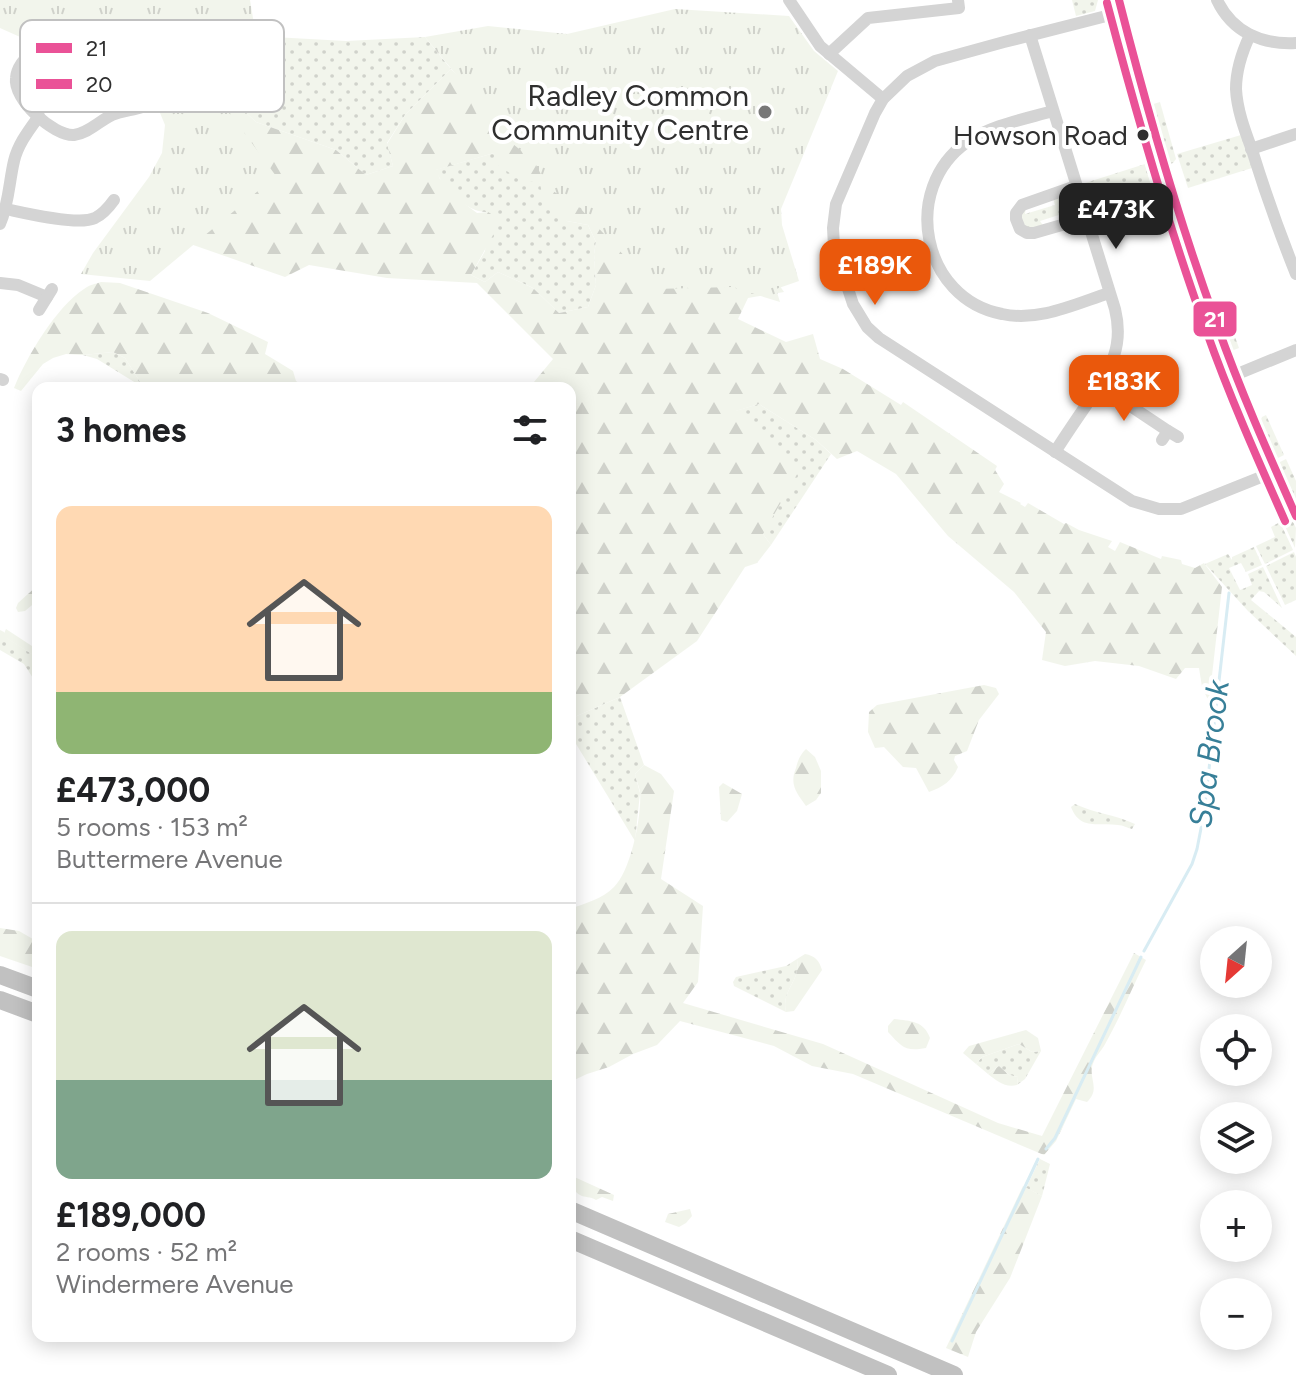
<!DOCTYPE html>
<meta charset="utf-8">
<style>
:root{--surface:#fff;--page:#f2f2f2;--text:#202124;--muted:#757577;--line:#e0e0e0;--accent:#ea580c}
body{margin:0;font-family:Figtree,sans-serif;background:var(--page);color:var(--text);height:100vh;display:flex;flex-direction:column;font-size:30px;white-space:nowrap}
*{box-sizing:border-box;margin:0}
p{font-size:26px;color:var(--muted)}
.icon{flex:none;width:44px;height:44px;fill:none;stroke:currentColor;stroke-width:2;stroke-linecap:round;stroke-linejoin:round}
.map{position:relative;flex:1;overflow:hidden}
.side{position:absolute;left:32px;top:382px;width:544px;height:960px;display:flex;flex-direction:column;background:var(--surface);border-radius:16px;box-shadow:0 4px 20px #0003}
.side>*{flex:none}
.needle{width:52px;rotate:207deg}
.fabs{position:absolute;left:1200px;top:926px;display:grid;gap:16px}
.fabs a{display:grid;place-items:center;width:72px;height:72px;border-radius:50%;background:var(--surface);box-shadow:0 4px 20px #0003;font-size:40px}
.price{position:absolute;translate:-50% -68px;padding:0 18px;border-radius:16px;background:var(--accent);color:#fff;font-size:26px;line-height:52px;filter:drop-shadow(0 2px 4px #0008)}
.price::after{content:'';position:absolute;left:50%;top:48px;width:24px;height:18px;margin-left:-12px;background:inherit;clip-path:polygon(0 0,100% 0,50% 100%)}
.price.current{background:#222;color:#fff}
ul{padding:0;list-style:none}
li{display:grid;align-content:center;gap:16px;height:424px;padding:0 24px}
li+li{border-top:2px solid var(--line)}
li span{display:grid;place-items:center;height:248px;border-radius:16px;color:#555}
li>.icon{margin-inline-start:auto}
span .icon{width:144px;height:144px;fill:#fffc;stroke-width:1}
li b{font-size:34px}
h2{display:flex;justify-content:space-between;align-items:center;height:96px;padding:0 24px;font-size:34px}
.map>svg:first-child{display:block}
</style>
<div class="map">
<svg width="1296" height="1375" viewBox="0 0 1296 1375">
<defs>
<pattern id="grass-dots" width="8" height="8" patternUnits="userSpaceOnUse" patternTransform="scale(2)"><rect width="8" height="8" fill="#f2f5ec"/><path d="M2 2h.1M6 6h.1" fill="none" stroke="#d0d2cb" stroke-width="1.8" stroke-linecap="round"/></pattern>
<pattern id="forest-firs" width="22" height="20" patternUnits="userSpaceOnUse" patternTransform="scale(2)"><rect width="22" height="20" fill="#f2f5ec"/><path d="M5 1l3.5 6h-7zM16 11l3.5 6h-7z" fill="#d0d2cb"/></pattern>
<pattern id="park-tufts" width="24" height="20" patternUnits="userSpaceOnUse" patternTransform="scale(2)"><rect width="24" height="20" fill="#f2f5ec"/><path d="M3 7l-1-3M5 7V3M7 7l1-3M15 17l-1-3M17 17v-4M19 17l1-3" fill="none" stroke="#d0d2cb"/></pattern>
</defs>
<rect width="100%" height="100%" fill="#fff"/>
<g fill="url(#grass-dots)">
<polygon points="1072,0 1098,0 1095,11 1076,16"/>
<polygon points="273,37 346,41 425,37 451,69 405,115 387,143 393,166 366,175 336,150 256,122 229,97 270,53 267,47"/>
<polygon points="1160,102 1176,159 1173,163 1167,165 1150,105"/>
<polygon points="1241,135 1252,168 1188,188 1177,154"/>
<path d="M494,153L540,183L567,221L588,225L596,242L594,254L596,285L588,307L559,313L533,288L498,272L485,282L471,275L485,251L488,212C466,213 444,188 435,170Z"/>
<polygon points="1145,164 1155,198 1093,217 1082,184"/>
<polygon points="1161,174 1175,222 1167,225 1152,177"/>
<polygon points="1066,194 1075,196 1080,211 1077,216 1068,220 1062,214 1040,221 1044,227 1024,228 1020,212 1026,206 1025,214 1055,205 1053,198"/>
<polygon points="1176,224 1185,253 1177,256 1167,226"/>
<polygon points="1223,303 1239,348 1231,351 1215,306"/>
<polygon points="113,352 125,358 144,388 97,359 83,355"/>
<polygon points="759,404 816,440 831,454 771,545 763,534 735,411"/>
<polygon points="1242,409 1256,442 1249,445 1234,412"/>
<polygon points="1266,415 1284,455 1276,459 1260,422 1262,417"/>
<polygon points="1286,459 1296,481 1296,504 1278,463"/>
<polygon points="1287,509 1296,528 1295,548 1279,513"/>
<polygon points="1280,522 1293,550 1265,564 1256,546 1275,537 1271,527"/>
<polygon points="1254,547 1262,565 1246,572 1241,563 1229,568 1240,590 1252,585 1248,574 1263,567 1282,608 1264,592 1259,591 1251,600 1296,637 1296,656 1248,611 1205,564 1228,554 1232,560 1232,557"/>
<polygon points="1294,552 1296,557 1296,600 1285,605 1266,566"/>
<polygon points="0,630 4,632 7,638 38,658 38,686 24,664 0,650"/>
<polygon points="620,697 644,765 635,774 640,793 635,841 570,734 570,719"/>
<path d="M1075,804C1094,813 1116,815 1135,824L1132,829C1127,828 1123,825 1118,825C1099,822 1080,831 1071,807Z"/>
<path d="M797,959C801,982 781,989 786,1012L734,986L733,982L736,977L786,966Z"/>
<polygon points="1019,1044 1032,1052 1041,1051 1025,1079 1017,1085 1018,1077 1009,1075 999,1066 988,1074 976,1064 982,1057"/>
<polygon points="1040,1159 1050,1164 1042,1196 1026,1188"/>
</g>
<g fill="url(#forest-firs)" fill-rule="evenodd">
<path d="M135,0L273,37L267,47L270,52L230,98L256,122L336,150L366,175L393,166L387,144L405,115L451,69L659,280L773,276L784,292L748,298L738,319L786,342L813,334L820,359L843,369L901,405L903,402L997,466L995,470L1004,484L999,492L1021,503L1020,504L1025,507L1028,503L1064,524L1066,523L1079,530L1112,541L1108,547L1115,551L1120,542L1161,559L1162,556L1181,560L1182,564L1195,568L1204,563L1222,587L1209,702L1202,687L1199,668H1185L1176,679L1139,666L1095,661L1065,666L1042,660L1046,632L1014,592L948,536L896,474L857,451L837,459L816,440L759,404L736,411L800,469L763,534L771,545L757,563L745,567L697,641L620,697L570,719V388H529L553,359L477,283L387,278L309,265L285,277L176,239L191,181ZM494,153L496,164L520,180L540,183L544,206L567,221L588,225L596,242L594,254L596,285L588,307L559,313L533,288L498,272L485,282L471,275L498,226L496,217L488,212L477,213L461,201L457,186L440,179L436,170Z"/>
<path d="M101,282L120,283L208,313L268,342L265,354L293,371L296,381L306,388H144L125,358L113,352L83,355L66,354L53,358L43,364L21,391L14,388C26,358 56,307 84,289C89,285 95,284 101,282Z"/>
<polygon points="38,585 38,600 25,611 18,612 16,608 18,603"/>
<polygon points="6,629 38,650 38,658 3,636"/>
<path d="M984,685L996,688L999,694L979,720L967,751L955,756L954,760L958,767C952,781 943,787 929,792L916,768L903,767L884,747L875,748L868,732L869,712L877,705Z"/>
<path d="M806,749L815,757L821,771V793L816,800L806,806C797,793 789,785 796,768C798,760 800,755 806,749Z"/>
<path d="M644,765L661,774L674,791L661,879L703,906L698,982L683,1003L823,1044L998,1123L1042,1136L1134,953L1146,960C1132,988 1120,1018 1104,1046C1101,1051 1096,1056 1094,1061C1086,1077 1102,1088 1087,1102L1076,1099L1056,1141L1044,1155L853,1074L812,1066L774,1046L680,1021L657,1045L633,1054L609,1067L587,1074L570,1082V909C586,903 602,899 614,887C631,871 642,815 640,792C639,786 636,780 635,774Z"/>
<polygon points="723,783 742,794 737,811 727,822 721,820 719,787"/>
<polygon points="0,928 19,931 38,942 38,969 0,956"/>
<path d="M805,954C815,956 819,960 822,970L794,1011L786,1012C781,989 801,982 797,959Z"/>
<path d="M894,1019C911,1021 924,1021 930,1038L926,1048C905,1052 902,1047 888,1032V1026Z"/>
<polygon points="1026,1030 1038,1038 1041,1051 1032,1052 1019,1044 982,1057 976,1064 963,1053 969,1046"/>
<path d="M999,1066L1009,1075L1018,1077L1017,1085C1005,1088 997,1081 988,1074Z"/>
<path d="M570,1175L614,1195L613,1201L602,1197L596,1200C590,1196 585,1198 580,1195C576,1193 575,1189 570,1188Z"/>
<polygon points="1023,1186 1042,1196 1010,1278 976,1332 968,1357 946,1348"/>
<polygon points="690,1209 692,1216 686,1223 679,1227 665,1222 668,1214"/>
</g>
<g fill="url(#park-tufts)">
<polygon points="0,0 250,0 254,24 273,37 219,98 276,176 150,281 81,274 93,253 149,177 162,153 165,125 151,91 120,36 100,31 72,48 47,49 0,28"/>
<polygon points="675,9 789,16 814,51 838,71 781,209 782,225 799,281 776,289 780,302 732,287 655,289 579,207 548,188 534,161 477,115 458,77 425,37 488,26 567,34"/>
</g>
<polygon fill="#f2f5ec" points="699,81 718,89 704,124 686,117"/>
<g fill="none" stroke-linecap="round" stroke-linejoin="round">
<g stroke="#d8ecf3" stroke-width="3">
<polyline points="1144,951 1192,864 1197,849 1204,813 1229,593"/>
<polyline points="1046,1149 1055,1138 1141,957"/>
<polyline points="952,1341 1038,1159"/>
</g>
<g stroke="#d4d4d4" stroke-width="12">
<polyline points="789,0 820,46 883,99"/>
<path d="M1119,0C1163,177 1218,351 1296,516"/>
<path d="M1217,0C1232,32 1262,45 1296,43"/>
<polyline points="1122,12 1004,42 935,61 907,76 883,99 875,113 836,204 833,228 834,246 853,304 867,327 879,338 1132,501 1159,509 1181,509 1276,471"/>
<path d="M1030,35L1115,309C1125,350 1108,371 1087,404C1076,420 1065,436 1055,452"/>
<path d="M1250,35C1242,52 1236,71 1236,89C1237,110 1245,131 1252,150C1265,192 1280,234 1296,274"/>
<polyline points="33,43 36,47 54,50 71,49"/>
<path d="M36,47C28,56 17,65 16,78C13,99 53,136 74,135C89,133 99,121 112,115C122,111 133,110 142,107"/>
<polyline points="829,54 868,18 959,8 958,0"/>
<path d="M1053,111C1025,119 991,125 967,142C900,189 922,299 1002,314C1039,322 1075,304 1109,293"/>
<polyline points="1251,149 1296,134"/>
<polyline points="1076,186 1022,205 1016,213 1016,219 1020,229 1027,233 1034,233 1086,218"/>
<path d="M6,209C25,213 78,226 95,218C103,214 109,207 114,200"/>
<path d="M0,224C9,203 9,182 14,161C18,144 29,130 39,116"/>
<polyline points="0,283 18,285 47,297"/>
<polyline points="39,310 52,289"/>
<polyline points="1235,375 1296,350"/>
<polyline points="0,379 3,380"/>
<polyline points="1099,385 1168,431"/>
<polyline points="1162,440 1168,431 1178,437"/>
</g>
<g stroke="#c1c1c1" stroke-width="18">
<polyline points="0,975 38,989"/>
<polyline points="0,1000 38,1014"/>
<polyline points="570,1210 954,1375"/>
<polyline points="570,1239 888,1375"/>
</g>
<defs>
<path id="bus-1" d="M1119,0C1147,110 1178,219 1217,325C1240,390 1268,453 1296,516"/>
<path id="bus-2" d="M1107,3C1136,113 1167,223 1206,330C1229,395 1257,458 1285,521"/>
</defs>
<use href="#bus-1" stroke="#fff" stroke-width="14"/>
<use href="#bus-2" stroke="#fff" stroke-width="14"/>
<use href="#bus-1" stroke="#ea5297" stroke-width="8"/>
<use href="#bus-2" stroke="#ea5297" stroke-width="8"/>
</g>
<circle fill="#787878" stroke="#fff" stroke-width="3" cx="765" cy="112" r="8"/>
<circle fill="#2f2f2f" stroke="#fff" stroke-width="3" cx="1143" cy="135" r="7"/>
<g text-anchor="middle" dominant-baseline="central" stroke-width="8" stroke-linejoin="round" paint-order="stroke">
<g font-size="28" fill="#2f2f2f" stroke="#fff" text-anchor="end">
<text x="1128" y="135">Howson Road</text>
</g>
<g font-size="30" fill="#2f2f2f" stroke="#fff" text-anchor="end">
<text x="749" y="95">Radley Common<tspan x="749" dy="34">Community Centre</tspan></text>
</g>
<g font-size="32" font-style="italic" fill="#377f98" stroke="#fff">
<text transform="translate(1209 754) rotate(-83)">Spa Brook</text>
</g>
</g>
<rect x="20" y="20" width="264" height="92" rx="12" fill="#fff" stroke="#c1c1c1" stroke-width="2"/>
<rect x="36" y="43" width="36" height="10" fill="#ea5297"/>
<rect x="36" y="79" width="36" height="10" fill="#ea5297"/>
<g font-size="22" fill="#2f2f2f">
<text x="86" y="56">21</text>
<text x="86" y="92">20</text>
</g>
<rect stroke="#fff" stroke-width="3" x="1192" y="300" width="46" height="38" rx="8" fill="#ea5297"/>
<g font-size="22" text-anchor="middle" font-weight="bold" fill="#fff">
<text x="1215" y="327">21</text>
</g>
</svg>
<div class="fabs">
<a><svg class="needle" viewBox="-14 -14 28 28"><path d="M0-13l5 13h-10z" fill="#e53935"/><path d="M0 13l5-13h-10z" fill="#757577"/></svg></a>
<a><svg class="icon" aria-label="locate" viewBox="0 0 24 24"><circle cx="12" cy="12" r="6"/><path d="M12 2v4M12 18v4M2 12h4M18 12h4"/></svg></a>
<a><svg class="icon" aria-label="layers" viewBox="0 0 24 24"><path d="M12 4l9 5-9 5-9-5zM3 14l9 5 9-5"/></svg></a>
<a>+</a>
<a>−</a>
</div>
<b class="price current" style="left:1116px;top:251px">£473K</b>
<b class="price" style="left:875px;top:307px">£189K</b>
<b class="price" style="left:1124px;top:423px">£183K</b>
<section class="side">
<h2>3 homes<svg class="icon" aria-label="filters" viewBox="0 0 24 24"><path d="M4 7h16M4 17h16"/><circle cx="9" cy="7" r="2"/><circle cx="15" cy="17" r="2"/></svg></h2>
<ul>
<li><span style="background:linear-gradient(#ffd9b3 75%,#8fb573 0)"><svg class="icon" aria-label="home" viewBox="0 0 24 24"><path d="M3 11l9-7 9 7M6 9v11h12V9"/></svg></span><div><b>£473,000</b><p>5 rooms · 153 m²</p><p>Buttermere Avenue</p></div></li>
<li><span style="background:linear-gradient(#dfe7d0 60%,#7fa58c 0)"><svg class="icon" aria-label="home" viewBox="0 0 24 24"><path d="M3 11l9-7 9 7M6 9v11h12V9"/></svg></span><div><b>£189,000</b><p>2 rooms · 52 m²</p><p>Windermere Avenue</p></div></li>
</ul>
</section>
</div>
